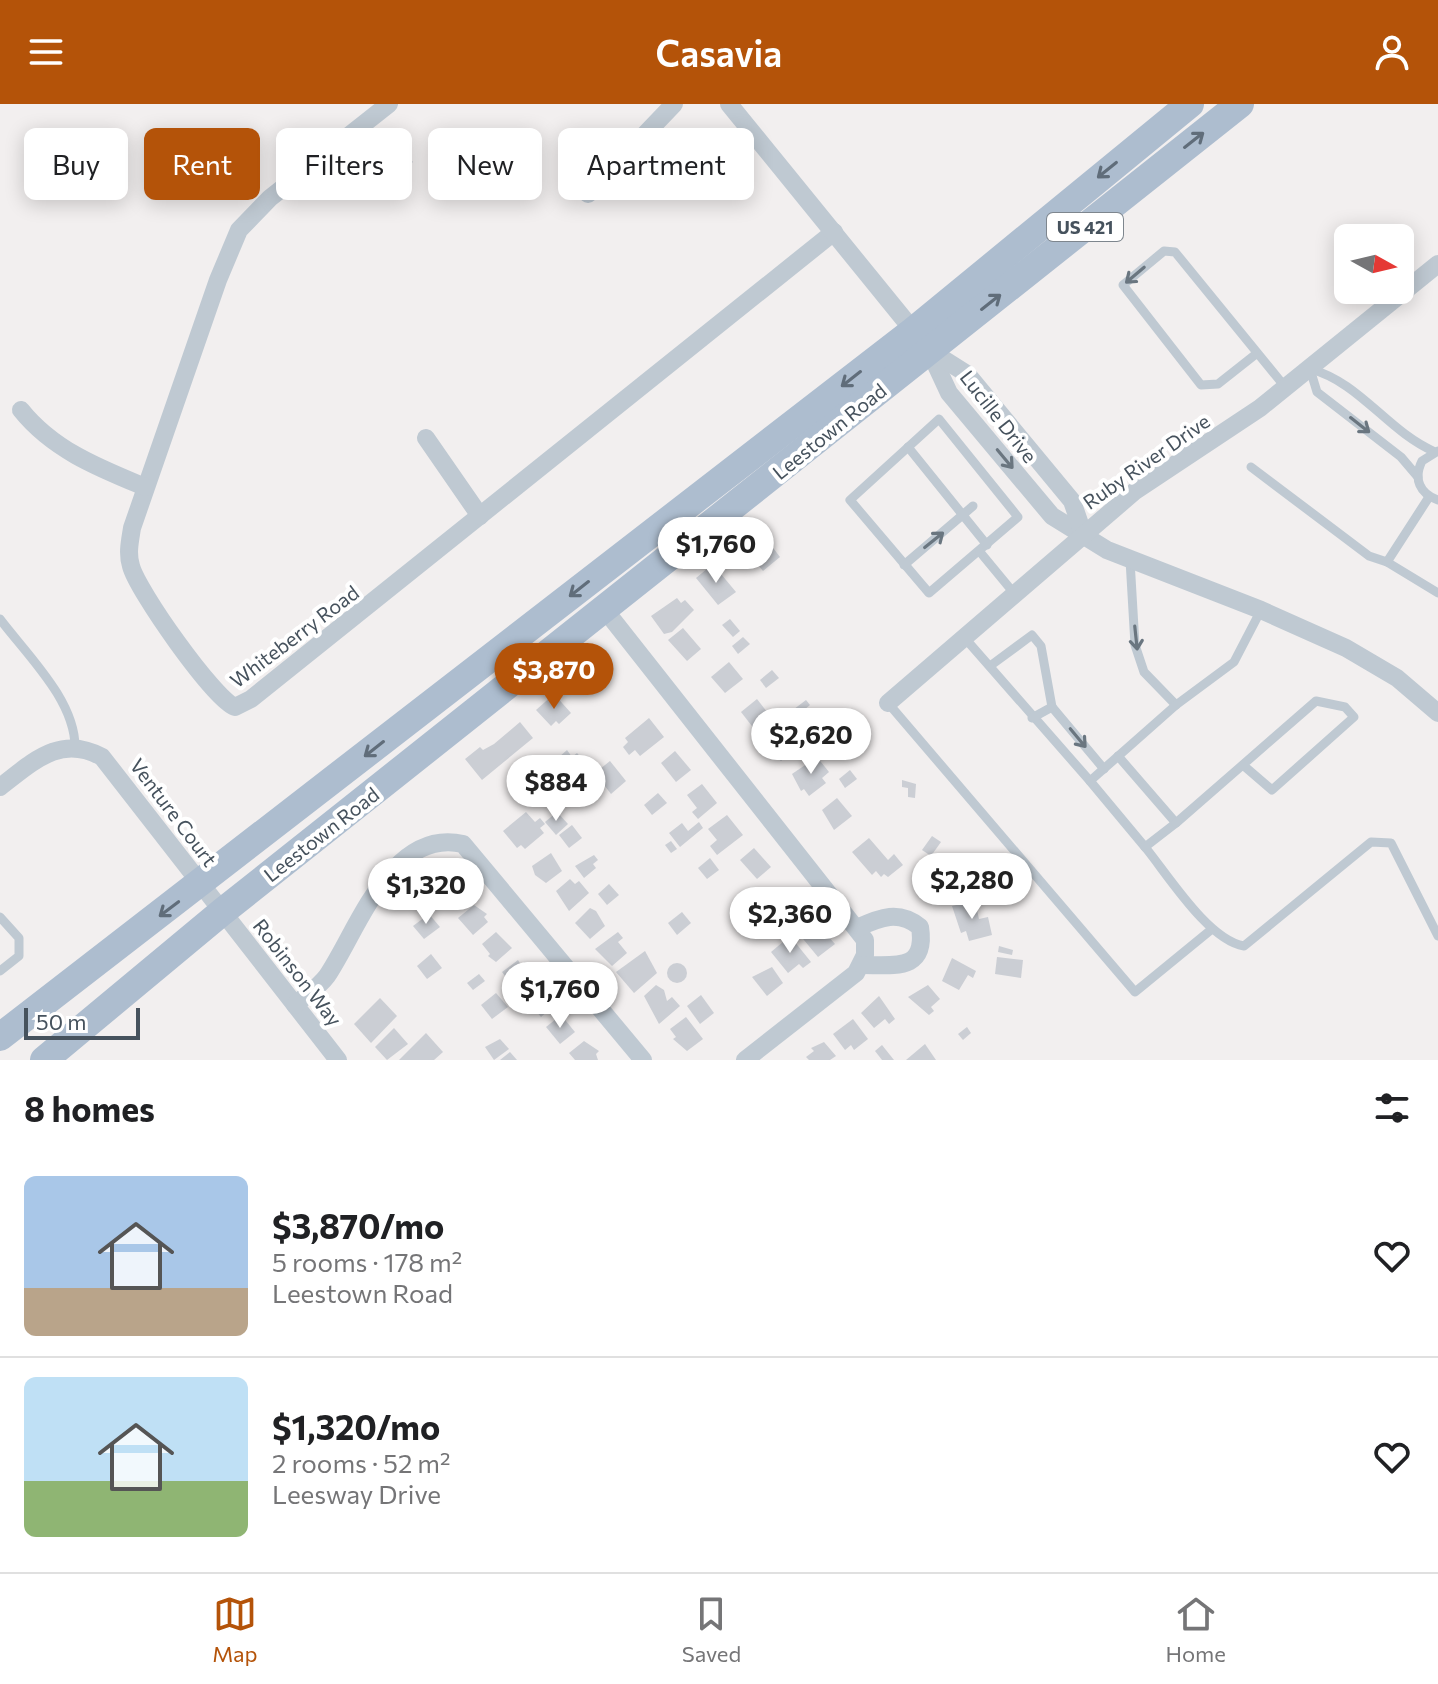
<!DOCTYPE html>
<meta charset="utf-8">
<style>
:root{--surface:#fff;--page:#f6f6f6;--text:#202124;--muted:#757577;--line:#e0e0e0;--accent:#b45309}
body{margin:0;font-family:Commissioner,sans-serif;background:var(--page);color:var(--text);height:100vh;display:flex;flex-direction:column;font-size:30px;white-space:nowrap}
*{box-sizing:border-box;margin:0}
p{font-size:26px;color:var(--muted)}
.icon{flex:none;width:44px;height:44px;fill:none;stroke:currentColor;stroke-width:2;stroke-linecap:round;stroke-linejoin:round}
.map{position:relative;height:956px;overflow:hidden}
.drawer{display:flex;flex-direction:column;background:var(--surface);flex:1}
.drawer>*{flex:none}
.top-card{position:absolute;left:24px;top:24px;width:800px;height:72px;display:flex;gap:16px}
.needle{width:52px;rotate:98deg}
.fabs{position:absolute;left:1334px;top:120px;display:grid;gap:16px}
.fabs a{display:grid;place-items:center;width:80px;height:80px;border-radius:12px;background:var(--surface);box-shadow:0 4px 20px #0003;font-size:40px}
.scale{position:absolute;left:24px;bottom:20px;width:116px;box-sizing:border-box;padding-left:8px;border:4px solid #46525d;border-top:0;font-size:22px;line-height:28px;white-space:nowrap;color:#46525d;-webkit-text-stroke:6px #fff;paint-order:stroke}
.price{position:absolute;translate:-50% -68px;padding:0 18px;border-radius:28px;background:#fff;color:#222;font-size:26px;line-height:52px;filter:drop-shadow(0 2px 4px #0008)}
.price::after{content:'';position:absolute;left:50%;top:48px;width:24px;height:18px;margin-left:-12px;background:inherit;clip-path:polygon(0 0,100% 0,50% 100%)}
.price.on{background:var(--accent);color:#fff}
ul{padding:0;list-style:none}
li{display:flex;align-items:center;gap:24px;height:200px;padding:0 24px}
li+li{border-top:2px solid var(--line)}
li span{display:grid;place-items:center;flex:none;width:224px;height:160px;border-radius:12px;color:#555}
li>.icon{margin-inline-start:auto}
span .icon{width:96px;height:96px;fill:#fffc;stroke-width:1}
li b{font-size:34px}
h2{display:flex;justify-content:space-between;align-items:center;height:96px;padding:0 24px;font-size:34px}
.chip{padding:0 28px;border-radius:12px;background:var(--surface);box-shadow:0 4px 20px #0003;font-size:28px;line-height:72px}
.chip.on{background:var(--accent);color:#fff}
header{display:flex;justify-content:space-between;align-items:center;height:104px;padding:0 24px;background:var(--accent);color:#fff;font-size:36px;font-weight:600}
.dock{display:flex;justify-content:space-around;align-items:center;height:112px;border-top:2px solid var(--line);background:var(--surface);font-size:22px;color:var(--muted)}
.dock a{display:grid;justify-items:center;gap:4px}
.dock .on{color:var(--accent)}
.map>svg:first-child{display:block}
</style>
<header><svg class="icon" aria-label="menu" viewBox="0 0 24 24"><path d="M4 6h16M4 12h16M4 18h16"/></svg>Casavia<svg class="icon" aria-label="person" viewBox="0 0 24 24"><circle cx="12" cy="8" r="4"/><path d="M4 21q1-7 8-7t8 7"/></svg></header>
<div class="map">
<svg width="1438" height="956" viewBox="0 0 1438 956">
<rect width="100%" height="100%" fill="#f2efef"/>
<g fill="#cbced4">
<polygon points="394,34 413,58 390,76 376,59 386,51 381,45"/>
<polygon points="761,428 780,453 763,467 743,443 753,431 754,434"/>
<polygon points="708,464 711,468 716,464 736,488 718,501 696,474"/>
<polygon points="677,494 681,499 685,496 694,506 672,528 664,530 651,512"/>
<polygon points="730,515 740,527 733,533 722,521"/>
<polygon points="683,524 701,545 687,557 668,536"/>
<polygon points="743,533 750,540 738,550 732,542"/>
<polygon points="600,549 613,565 607,570 609,573 583,589 574,571"/>
<polygon points="729,558 743,575 725,589 711,573"/>
<polygon points="772,566 779,574 766,584 760,576"/>
<polygon points="554,590 571,609 559,620 556,617 551,622 536,606"/>
<polygon points="757,595 771,613 755,626 741,608"/>
<polygon points="806,596 810,601 782,624 777,618"/>
<polygon points="649,614 664,633 640,652 635,646 629,651 623,643 628,638 625,634"/>
<polygon points="520,618 533,634 482,676 465,655 480,643 483,646 494,640"/>
<polygon points="791,622 799,632 793,637 798,643 781,657 770,648 772,646 767,640"/>
<polygon points="827,631 836,643 822,654 813,641"/>
<polygon points="567,646 572,653 577,649 583,656 570,667 559,653"/>
<polygon points="675,647 691,666 676,678 661,659"/>
<polygon points="817,653 829,668 822,674 826,679 809,692 804,685 801,687 792,670"/>
<polygon points="610,657 626,677 611,690 595,669"/>
<polygon points="560,662 565,669 558,674 553,667"/>
<polygon points="850,666 857,675 845,684 839,675"/>
<polygon points="902,676 916,680 915,694 908,693 908,684 902,683"/>
<polygon points="702,680 717,699 698,715 692,708 697,704 687,691"/>
<polygon points="658,689 667,699 652,711 644,701"/>
<polygon points="837,694 852,712 834,726 822,706"/>
<polygon points="526,708 535,718 540,714 545,720 540,724 544,729 525,745 521,741 517,744 503,727"/>
<polygon points="557,708 568,720 556,731 545,718"/>
<polygon points="727,711 743,731 717,751 710,742 717,736 708,725"/>
<polygon points="699,718 703,724 680,743 669,729 682,719 688,727"/>
<polygon points="572,721 582,734 569,744 559,731"/>
<polygon points="932,732 941,738 931,752 922,746"/>
<polygon points="869,734 888,756 894,750 903,761 888,773 884,770 881,773 876,767 872,771 852,748"/>
<polygon points="671,737 677,745 671,749 665,741"/>
<polygon points="754,744 771,763 757,775 740,756"/>
<polygon points="551,749 562,767 546,779 535,771 532,762"/>
<polygon points="594,751 598,756 593,760 596,764 584,774 575,762"/>
<polygon points="710,754 719,766 707,775 698,764"/>
<polygon points="924,758 948,773 938,789 933,786 930,790 921,784 923,780 919,777 923,770 918,767"/>
<polygon points="447,774 459,793 444,805 440,800 435,804 425,792"/>
<polygon points="570,775 575,780 579,777 589,789 569,807 556,787"/>
<polygon points="609,780 619,791 607,801 598,790"/>
<polygon points="975,797 979,815 988,813 992,831 969,837 966,827 961,829 952,802"/>
<polygon points="474,801 487,810 484,813 488,818 473,831 458,814"/>
<polygon points="590,804 596,807 605,822 590,835 575,819"/>
<polygon points="682,808 691,819 677,831 668,819"/>
<polygon points="429,810 440,823 424,835 413,822"/>
<polygon points="822,816 831,827 827,831 835,840 818,853 799,830"/>
<polygon points="496,828 512,844 496,858 488,852 490,850 482,840"/>
<polygon points="618,828 623,834 618,838 627,849 612,862 595,845"/>
<polygon points="790,832 811,858 803,864 799,860 788,869 771,848"/>
<polygon points="999,842 1013,846 1012,851 998,848"/>
<polygon points="645,847 657,869 634,889 616,868"/>
<polygon points="431,850 442,864 427,875 417,862"/>
<polygon points="997,853 1023,856 1021,874 995,870"/>
<polygon points="952,854 976,867 973,874 968,871 959,886 942,877"/>
<polygon points="518,856 521,861 525,858 531,872 515,885 502,868"/>
<circle cx="677" cy="869" r="10"/>
<polygon points="772,863 783,879 767,892 752,873"/>
<polygon points="479,870 485,877 473,886 467,879"/>
<polygon points="540,881 556,900 541,913 525,894"/>
<polygon points="656,881 664,886 667,897 672,893 680,902 659,920 644,892"/>
<polygon points="928,881 940,895 931,903 934,907 929,911 908,893"/>
<polygon points="496,889 508,903 492,915 481,901"/>
<polygon points="701,891 714,909 700,920 687,902"/>
<polygon points="879,892 895,915 889,920 885,915 874,924 861,909"/>
<polygon points="380,894 397,912 371,939 354,920"/>
<polygon points="561,911 575,928 560,940 546,923"/>
<polygon points="686,913 703,935 687,947 673,935 676,933 670,925"/>
<polygon points="853,915 868,935 854,946 851,941 845,946 833,930"/>
<polygon points="967,923 971,929 963,936 958,930"/>
<polygon points="394,924 408,940 387,956 375,943"/>
<polygon points="426,929 443,948 434,956 399,956"/>
<polygon points="500,935 509,945 494,956 485,943"/>
<polygon points="584,937 599,947 596,950 598,956 575,956 569,949"/>
<polygon points="824,938 836,952 830,956 809,956 806,953 814,947 811,944"/>
<polygon points="925,940 936,956 906,956"/>
<polygon points="882,941 894,956 882,956 875,947"/>
<polygon points="510,948 517,956 500,956"/>
</g>
<g fill="none" stroke-linecap="round" stroke-linejoin="round">
<g stroke="#bfc9d2" stroke-width="9">
<polyline points="1256,250 1218,280 1201,281 1123,181 1164,147 1175,148 1286,284"/>
<polyline points="1310,265 1317,288 1401,353 1418,373"/>
<path d="M1310,265C1360,278 1387,327 1435,348"/>
<polygon points="939,315 1018,413 929,489 850,396"/>
<polyline points="908,343 987,441"/>
<path d="M1438,347L1422,357C1413,375 1420,390 1438,396"/>
<polyline points="1251,363 1369,452 1387,458 1438,489"/>
<polyline points="980,448 1013,488"/>
<polyline points="1130,456 1135,541 1144,568 1176,601"/>
<polyline points="1387,458 1429,393"/>
<polyline points="904,461 973,402"/>
<path d="M0,515C27,551 75,596 75,643"/>
<polyline points="963,532 1090,677 1176,601 1234,558 1261,506"/>
<polyline points="990,562 1032,531 1041,542 1052,603 1032,614"/>
<polyline points="888,599 1135,888 1212,825"/>
<polyline points="1052,603 1104,665"/>
<polyline points="1090,677 1145,743 1176,719 1118,652"/>
<polyline points="1176,719 1316,597 1345,603 1354,613 1272,686 1243,661"/>
<path d="M1145,743C1168,771 1208,836 1244,842L1371,738L1391,739L1438,832"/>
<polyline points="0,813 19,834 19,852 0,867"/>
</g>
<g stroke="#bfc9d2" stroke-width="18">
<path d="M389,0L270,94L239,126L218,176L132,424C130,437 127,449 131,462C137,486 213,594 235,603L251,595L834,128"/>
<polyline points="729,0 929,246 949,289 1052,412 1107,446 1261,506 1346,544 1397,574 1438,609"/>
<polyline points="588,90 674,0"/>
<polyline points="929,246 967,270 1072,397 1083,429"/>
<path d="M21,306C53,346 99,364 145,383"/>
<polyline points="426,334 480,412"/>
<polyline points="605,506 865,836 865,851 856,869 745,956"/>
<polyline points="888,599 1135,387 1260,304 1438,160"/>
<path d="M0,683C33,658 60,630 102,653L338,956"/>
<path d="M857,824C881,813 899,806 920,823C927,868 894,861 862,861"/>
<path d="M295,901C305,892 319,883 327,872C357,828 391,723 463,740L643,956"/>
</g>
<g stroke="#adbdcf" stroke-width="28">
<polyline points="0,933 913,227 1190,0"/>
<polyline points="44,956 222,808 1240,0"/>
</g>
</g>
<defs><path id="oneway-shaft" d="M-6 0H5M1.5-3L5.5 0L1.5 3" fill="none" stroke-width="1.6" stroke-linecap="round" stroke-linejoin="round" transform="scale(2)"/></defs>
<g stroke="#606d7a">
<use href="#oneway-shaft" transform="translate(1194 36) rotate(-38)"/>
<use href="#oneway-shaft" transform="translate(1107 66) rotate(141)"/>
<use href="#oneway-shaft" transform="translate(991 198) rotate(-38)"/>
<use href="#oneway-shaft" transform="translate(851 275) rotate(142)"/>
<use href="#oneway-shaft" transform="translate(579 485) rotate(142)"/>
<use href="#oneway-shaft" transform="translate(374 645) rotate(142)"/>
<use href="#oneway-shaft" transform="translate(169 805) rotate(143)"/>
</g>
<g stroke="#6a7680">
<use href="#oneway-shaft" transform="translate(1135 171) rotate(140)"/>
<use href="#oneway-shaft" transform="translate(1360 321) rotate(38)"/>
<use href="#oneway-shaft" transform="translate(1005 355) rotate(50)"/>
<use href="#oneway-shaft" transform="translate(934 436) rotate(-39)"/>
<use href="#oneway-shaft" transform="translate(1136 534) rotate(84)"/>
<use href="#oneway-shaft" transform="translate(1078 634) rotate(50)"/>
</g>
<g text-anchor="middle" dominant-baseline="central" stroke-width="8" stroke-linejoin="round" paint-order="stroke">
<rect fill="#fff" stroke="#7e868e" stroke-width="2" x="1047" y="109" width="76" height="28" rx="6"/>
<g font-size="18" font-weight="bold" fill="#46525d">
<text x="1085" y="123">US 421</text>
</g>
<g font-size="20" fill="#46525d" stroke="#fff">
<text transform="translate(999 312) rotate(52)">Lucille Drive</text>
<text transform="translate(829 327) rotate(-39)">Leestown Road</text>
<text transform="translate(1146 357) rotate(-35)">Ruby River Drive</text>
<text transform="translate(294 532) rotate(-37)">Whiteberry Road</text>
<text transform="translate(174 708) rotate(53)">Venture Court</text>
<text transform="translate(321 730) rotate(-38)">Leestown Road</text>
<text transform="translate(298 868) rotate(52)">Robinson Way</text>
</g>
</g>
</svg>
<div class="fabs">
<a><svg class="needle" viewBox="-14 -14 28 28"><path d="M0-13l5 13h-10z" fill="#e53935"/><path d="M0 13l5-13h-10z" fill="#757577"/></svg></a>
</div>
<div class="scale">50 m</div>
<b class="price" style="left:716px;top:481px">$1,760</b>
<b class="price on" style="left:554px;top:607px">$3,870</b>
<b class="price" style="left:811px;top:672px">$2,620</b>
<b class="price" style="left:556px;top:719px">$884</b>
<b class="price" style="left:972px;top:817px">$2,280</b>
<b class="price" style="left:426px;top:822px">$1,320</b>
<b class="price" style="left:790px;top:851px">$2,360</b>
<b class="price" style="left:560px;top:926px">$1,760</b>
<div class="top-card">
<a class="chip">Buy</a>
<a class="chip on">Rent</a>
<a class="chip">Filters</a>
<a class="chip">New</a>
<a class="chip">Apartment</a>
</div>
</div>
<section class="drawer">
<h2>8 homes<svg class="icon" aria-label="filters" viewBox="0 0 24 24"><path d="M4 7h16M4 17h16"/><circle cx="9" cy="7" r="2"/><circle cx="15" cy="17" r="2"/></svg></h2>
<ul>
<li><span style="background:linear-gradient(#a9c7e8 70%,#b9a48a 0)"><svg class="icon" aria-label="home" viewBox="0 0 24 24"><path d="M3 11l9-7 9 7M6 9v11h12V9"/></svg></span><div><b>$3,870/mo</b><p>5 rooms · 178 m²</p><p>Leestown Road</p></div><svg class="icon" aria-label="heart" viewBox="0 0 24 24"><path d="M12 20l-8-8c-3-5 5-10 8-4 3-6 11-1 8 4z"/></svg></li>
<li><span style="background:linear-gradient(#bfe0f5 65%,#8fb573 0)"><svg class="icon" aria-label="home" viewBox="0 0 24 24"><path d="M3 11l9-7 9 7M6 9v11h12V9"/></svg></span><div><b>$1,320/mo</b><p>2 rooms · 52 m²</p><p>Leesway Drive</p></div><svg class="icon" aria-label="heart" viewBox="0 0 24 24"><path d="M12 20l-8-8c-3-5 5-10 8-4 3-6 11-1 8 4z"/></svg></li>
</ul>
</section>
<nav class="dock">
<a class="on"><svg class="icon" aria-label="map" viewBox="0 0 24 24"><path d="M3 6l6-2 6 2 6-2v14l-6 2-6-2-6 2zM9 4v14M15 6v14"/></svg>Map</a>
<a><svg class="icon" aria-label="saved" viewBox="0 0 24 24"><path d="M7 4h10v16l-5-4-5 4z"/></svg>Saved</a>
<a><svg class="icon" aria-label="home" viewBox="0 0 24 24"><path d="M3 11l9-7 9 7M6 9v11h12V9"/></svg>Home</a>
</nav>
